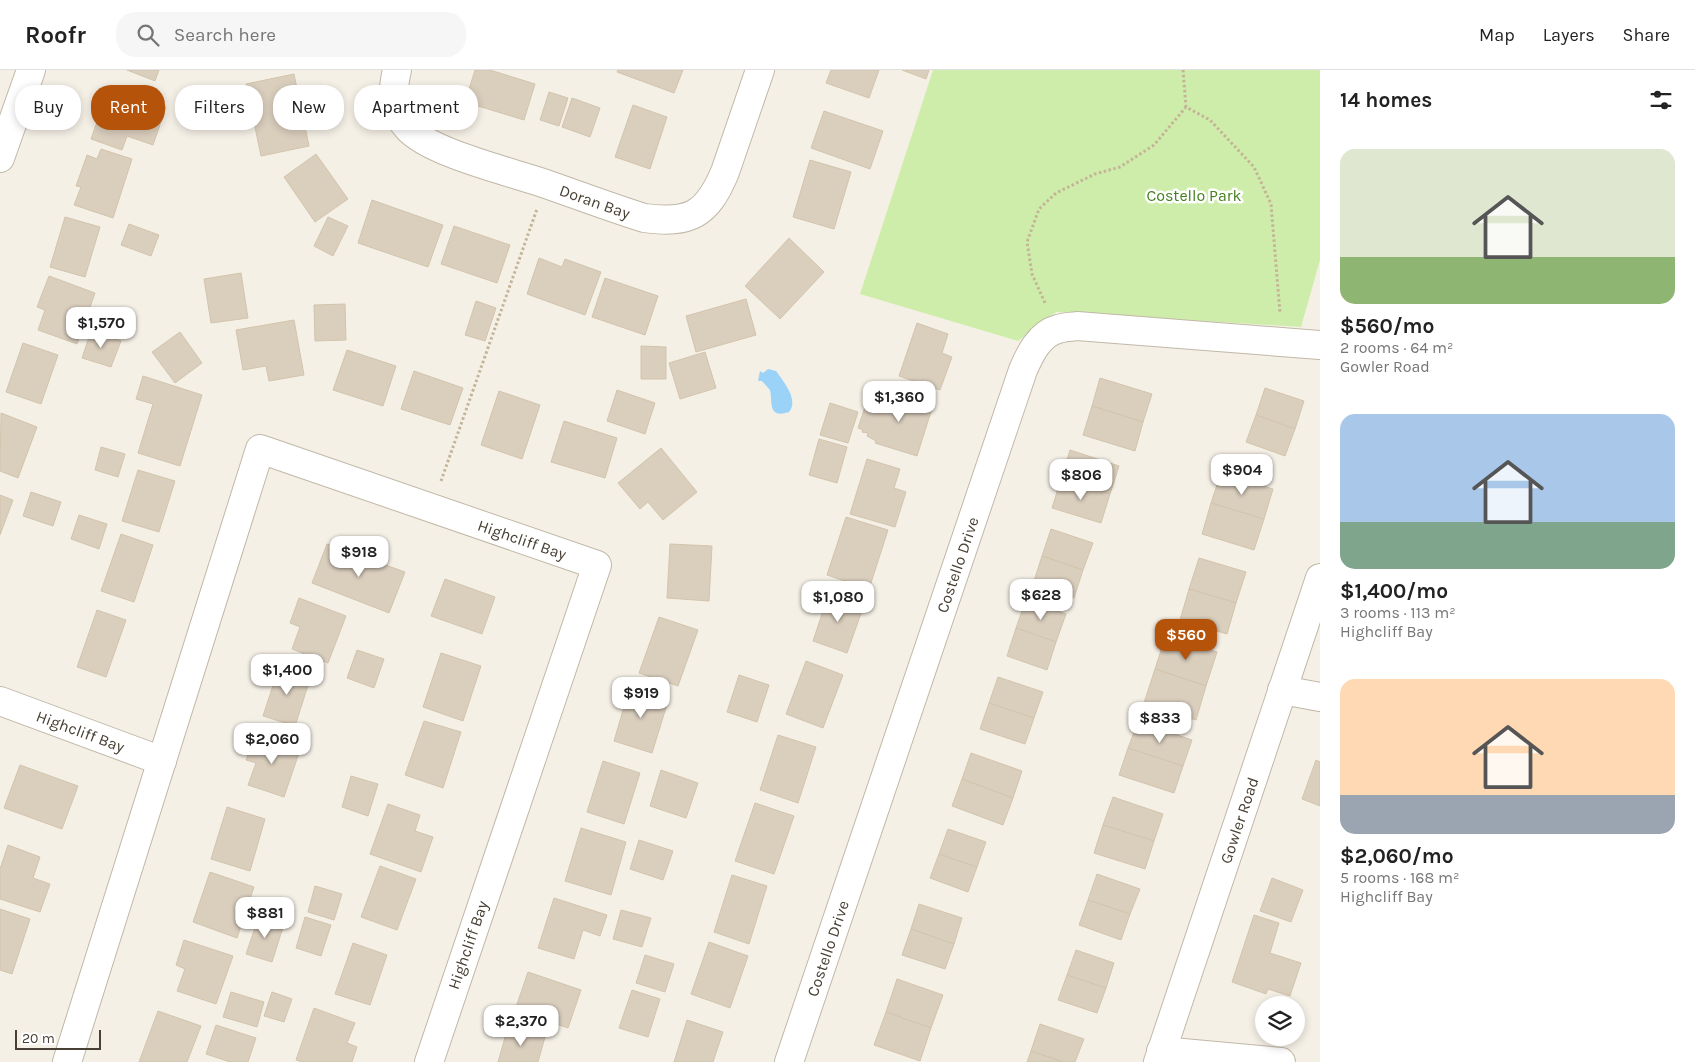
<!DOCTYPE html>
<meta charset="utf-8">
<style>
:root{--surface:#fff;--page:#f6f6f6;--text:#222;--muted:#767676;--line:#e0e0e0;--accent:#b45309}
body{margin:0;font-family:Karla,sans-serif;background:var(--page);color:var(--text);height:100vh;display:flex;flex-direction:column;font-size:19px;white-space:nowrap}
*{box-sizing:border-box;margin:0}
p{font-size:16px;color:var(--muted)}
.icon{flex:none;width:28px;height:28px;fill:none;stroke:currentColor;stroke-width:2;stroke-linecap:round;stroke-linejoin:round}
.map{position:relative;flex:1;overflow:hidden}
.sheet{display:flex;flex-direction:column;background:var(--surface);width:375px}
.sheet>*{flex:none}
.banner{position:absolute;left:15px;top:15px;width:475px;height:45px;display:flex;gap:10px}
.buttons{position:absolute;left:1255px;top:926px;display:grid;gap:10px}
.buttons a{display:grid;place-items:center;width:50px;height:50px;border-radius:50%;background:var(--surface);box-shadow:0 2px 8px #0003;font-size:25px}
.scale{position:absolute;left:15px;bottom:12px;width:86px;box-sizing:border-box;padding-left:5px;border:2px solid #484034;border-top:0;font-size:14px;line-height:18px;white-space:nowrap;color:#484034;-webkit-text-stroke:4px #fff;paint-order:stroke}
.price{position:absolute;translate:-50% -42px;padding:0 11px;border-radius:10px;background:#fff;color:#222;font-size:16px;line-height:32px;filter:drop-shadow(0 1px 2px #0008)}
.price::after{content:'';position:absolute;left:50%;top:30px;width:15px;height:11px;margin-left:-8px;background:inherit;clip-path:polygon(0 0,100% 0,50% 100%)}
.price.current{background:var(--accent);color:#fff}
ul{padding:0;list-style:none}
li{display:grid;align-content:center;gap:10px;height:265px;padding:0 20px}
li span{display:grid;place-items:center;height:155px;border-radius:15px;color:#555}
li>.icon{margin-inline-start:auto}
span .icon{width:90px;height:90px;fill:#fffc;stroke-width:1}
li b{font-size:21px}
h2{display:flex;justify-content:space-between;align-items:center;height:60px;padding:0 20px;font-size:21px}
.tag{padding:0 18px;border-radius:20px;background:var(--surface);box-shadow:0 2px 8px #0003;font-size:18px;line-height:45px}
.tag.current{background:var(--accent);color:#fff}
header{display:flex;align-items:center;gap:30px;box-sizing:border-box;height:70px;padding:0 25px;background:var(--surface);border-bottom:1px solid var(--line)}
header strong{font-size:24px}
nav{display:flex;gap:28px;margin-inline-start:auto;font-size:18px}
.search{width:350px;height:45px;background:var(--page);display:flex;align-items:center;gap:12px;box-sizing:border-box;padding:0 18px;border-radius:20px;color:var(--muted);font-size:19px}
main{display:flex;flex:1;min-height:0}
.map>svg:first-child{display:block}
</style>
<header>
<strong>Roofr</strong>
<div class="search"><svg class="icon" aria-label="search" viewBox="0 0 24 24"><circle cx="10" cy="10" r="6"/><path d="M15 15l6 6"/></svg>Search here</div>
<nav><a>Map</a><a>Layers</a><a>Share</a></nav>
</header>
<main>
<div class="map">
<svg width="1320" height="992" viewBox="0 0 1320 992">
<rect width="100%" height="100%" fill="#f5f0e6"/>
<polygon fill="#cfedaa" points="933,0 1320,0 1320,190 1301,257 1056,242 1018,271 860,224"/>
<path fill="#9bd3f8" d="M768,299L776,301C784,312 799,330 789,342C767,349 773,332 770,320L762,311H758L760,301L763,303Z"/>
<g fill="#dacebd" stroke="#d3c4ac">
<polygon points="127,0 159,0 155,11"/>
<polygon points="475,0 490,0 535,14 524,50 465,32"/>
<polygon points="618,0 683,0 674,23 617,2"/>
<polygon points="831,0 879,0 869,28 826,13"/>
<polygon points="902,0 929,0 926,9"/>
<polygon points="294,4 309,76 261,86 246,14"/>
<polygon points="109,17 166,37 153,75 127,66 122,80 91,69"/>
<polygon points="549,22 568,28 559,56 540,50"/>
<polygon points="572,28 600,38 590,67 562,57"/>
<polygon points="633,35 667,47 650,99 615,87"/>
<polygon points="824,41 883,61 870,99 811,78"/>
<polygon points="101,79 132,89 113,148 74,135 81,117 76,116 87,85 97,89"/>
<polygon points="316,84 348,129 315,152 284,107"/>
<polygon points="810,90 851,102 834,159 793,147"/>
<polygon points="372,130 443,155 428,197 358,173"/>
<polygon points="65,147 100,157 85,207 50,197"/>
<polygon points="328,147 348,156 333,186 314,176"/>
<polygon points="129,154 159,165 151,186 121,175"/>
<polygon points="454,156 510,175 497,213 441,194"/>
<polygon points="789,168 824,202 780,249 745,216"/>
<polygon points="539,188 562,197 565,189 601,202 585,245 527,224"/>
<polygon points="241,203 248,248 211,253 204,209"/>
<polygon points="49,206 95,223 77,274 38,260 45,240 37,237"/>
<polygon points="605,208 658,226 645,265 592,247"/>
<polygon points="746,229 756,265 696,282 686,246"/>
<polygon points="476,231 496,238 485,271 465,265"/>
<polygon points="345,234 346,270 315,271 314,235"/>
<polygon points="294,250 304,305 269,311 266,296 243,300 236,260"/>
<polygon points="917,253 948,264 942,283 952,287 940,320 899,306"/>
<polygon points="91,261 121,271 111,297 82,288"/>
<polygon points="180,262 202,293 175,313 152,282"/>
<polygon points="23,273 58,285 41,334 6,322"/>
<polygon points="641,276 666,277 666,309 641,309"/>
<polygon points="347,280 396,296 383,336 333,320"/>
<polygon points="705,282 716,318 680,329 669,293"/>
<polygon points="414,301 463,318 450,355 401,339"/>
<polygon points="143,306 202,325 180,396 138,383 153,334 136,329"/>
<polygon points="1100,308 1152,324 1143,352 1092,336"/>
<polygon points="1265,318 1304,331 1295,359 1256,345"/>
<polygon points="617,320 655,333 645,364 607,351"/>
<polygon points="898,320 934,332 917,386 875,373 876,371 867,366 868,363 862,362 863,360 858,358 866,334 891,341"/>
<polygon points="499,321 540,335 522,389 481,375"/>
<polygon points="830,333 858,342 848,373 820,365"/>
<polygon points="1092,336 1143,352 1135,381 1083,365"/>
<polygon points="1,343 37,357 18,408 0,401"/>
<polygon points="1256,345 1295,359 1285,386 1246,372"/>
<polygon points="564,351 617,368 605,408 551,392"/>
<polygon points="819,369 847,377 837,413 809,405"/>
<polygon points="101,377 125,384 118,407 95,400"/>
<polygon points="661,378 697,422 663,450 648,432 640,439 618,413"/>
<polygon points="1070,380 1119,396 1110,424 1061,409"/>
<polygon points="867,389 900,399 894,418 906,422 895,457 850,444"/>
<polygon points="138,400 175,411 159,462 122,451"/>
<polygon points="1221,403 1273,419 1264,449 1211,433"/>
<polygon points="1061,409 1110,424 1101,453 1052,438"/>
<polygon points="31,422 61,432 53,456 23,446"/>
<polygon points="0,425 13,430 0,465"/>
<polygon points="1211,433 1264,449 1254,480 1202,464"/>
<polygon points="79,445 107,454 99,479 71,469"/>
<polygon points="846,447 888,460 869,519 827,505"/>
<polygon points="1051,459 1093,473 1083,500 1042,486"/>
<polygon points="121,464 153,475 134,532 101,521"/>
<polygon points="327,474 405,502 389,543 312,513"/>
<polygon points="670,474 712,476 709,531 667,528"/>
<polygon points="1042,486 1083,500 1074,528 1033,514"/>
<polygon points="1199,488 1246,502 1236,533 1189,519"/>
<polygon points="445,509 495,527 482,564 431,546"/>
<polygon points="1189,519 1236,533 1227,564 1180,550"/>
<polygon points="829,523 864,535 847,583 813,571"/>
<polygon points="299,528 346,546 328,593 292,579 300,557 290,553"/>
<polygon points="1026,530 1066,544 1056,572 1016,558"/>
<polygon points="97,540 126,550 106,607 77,597"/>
<polygon points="659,547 698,560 678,616 639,603"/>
<polygon points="1016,558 1056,572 1047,600 1007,586"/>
<polygon points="1166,565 1217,582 1206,616 1155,599"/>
<polygon points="357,580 384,589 374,618 347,608"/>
<polygon points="441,583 481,596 463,651 423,637"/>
<polygon points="806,591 843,605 823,658 786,644"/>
<polygon points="279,597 311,606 295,656 263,646"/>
<polygon points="1155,599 1206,616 1196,650 1144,633"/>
<polygon points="739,605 769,615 757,652 727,642"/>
<polygon points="998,607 1043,622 1034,648 989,633"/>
<polygon points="630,616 669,628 652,683 614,671"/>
<polygon points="989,633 1034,648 1025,674 980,659"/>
<polygon points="424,651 461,662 443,718 405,705"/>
<polygon points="1138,652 1192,670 1183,696 1128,678"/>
<polygon points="255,665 300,680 284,727 248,715 256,693 246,690"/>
<polygon points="778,665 816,677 798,733 760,720"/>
<polygon points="1128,678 1183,696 1174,723 1119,705"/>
<polygon points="971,683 1022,701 1013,728 962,709"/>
<polygon points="1316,690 1320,692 1320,736 1302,729"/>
<polygon points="603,691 640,703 624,754 587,742"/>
<polygon points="20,695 78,716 62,759 4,738"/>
<polygon points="661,700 698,713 686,748 650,736"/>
<polygon points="351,706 378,714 368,746 342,737"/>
<polygon points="962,709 1013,728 1003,755 952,736"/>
<polygon points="1113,727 1163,744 1154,771 1103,755"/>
<polygon points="755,733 794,746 774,804 735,791"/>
<polygon points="388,734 420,745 415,761 433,767 421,802 370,784"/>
<polygon points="227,737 265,749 250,801 211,789"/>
<polygon points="1103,755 1154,771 1145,799 1094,783"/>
<polygon points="581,758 626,772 611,825 565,811"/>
<polygon points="948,759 986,772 977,797 939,784"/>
<polygon points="639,770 673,781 663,810 630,799"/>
<polygon points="8,775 40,787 33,808 50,814 40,842 0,829 0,799"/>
<polygon points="939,784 977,797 968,822 930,808"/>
<polygon points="380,796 416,809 397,860 361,847"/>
<polygon points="210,802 254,817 237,868 193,852"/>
<polygon points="1097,804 1140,819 1130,844 1088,830"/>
<polygon points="732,805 767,816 749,874 714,862"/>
<polygon points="1272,808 1303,820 1291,852 1260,841"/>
<polygon points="315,816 342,824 334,850 308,842"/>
<polygon points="554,828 607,845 600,866 583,860 574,889 538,878"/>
<polygon points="1088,830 1130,844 1121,870 1079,855"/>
<polygon points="919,834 962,848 954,874 911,859"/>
<polygon points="0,839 30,849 12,904 0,900"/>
<polygon points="621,840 651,848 642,877 613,869"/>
<polygon points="1254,845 1279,853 1270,883 1301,893 1290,926 1268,919 1266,924 1232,912"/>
<polygon points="259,846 284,854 272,892 246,884"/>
<polygon points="305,847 331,855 321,886 296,878"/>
<polygon points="911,859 954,874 945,899 902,885"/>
<polygon points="184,870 233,886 216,934 177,921 185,899 176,895"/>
<polygon points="709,872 748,886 730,938 691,924"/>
<polygon points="353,873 387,885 370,935 335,924"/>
<polygon points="1076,880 1114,893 1106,918 1067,905"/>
<polygon points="645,885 674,894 665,922 636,913"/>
<polygon points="528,902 581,920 568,958 515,940"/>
<polygon points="1067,905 1106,918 1097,943 1058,930"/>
<polygon points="897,909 943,925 931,958 886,942"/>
<polygon points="632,920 660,929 648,967 619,958"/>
<polygon points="231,922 264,932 257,957 223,947"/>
<polygon points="272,922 292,929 284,952 264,946"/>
<polygon points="314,938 355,953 347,973 357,977 352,992 302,992 296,990"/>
<polygon points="158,941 201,956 187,992 139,992"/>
<polygon points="886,942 931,958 920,991 874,975"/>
<polygon points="687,950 723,962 713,992 674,992"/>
<polygon points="1040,954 1084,969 1075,992 1063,992 1031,981"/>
<polygon points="216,955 256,968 248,992 230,992 206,984"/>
<polygon points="508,957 545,967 538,992 498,992"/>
<polygon points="1031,981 1063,992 1027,992"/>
</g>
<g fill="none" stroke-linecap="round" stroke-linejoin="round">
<defs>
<g id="street">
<path id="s1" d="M397,0C392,21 391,40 407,57C428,82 507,101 540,112C575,124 609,137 644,148C690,154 707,145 725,102L760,0"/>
<polyline points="0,88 31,0"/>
<polyline points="1282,620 1320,627"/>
<path id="s2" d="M0,631L162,691"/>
<polyline points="1161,981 1281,992"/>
<path id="s3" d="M67,992L260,379L597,495L429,992"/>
<path id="s4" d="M789,992L1023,300C1030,284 1039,264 1058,259C1064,257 1071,257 1077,256L1320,275"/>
<path id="s5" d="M1158,992L1320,508"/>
</g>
</defs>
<use href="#street" stroke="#c1b8a7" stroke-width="30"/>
<g stroke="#c4b497" stroke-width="3" stroke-dasharray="2.5 2.5" stroke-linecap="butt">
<polyline points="1183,0 1186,37 1210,50 1254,97 1271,134 1280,243"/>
<polyline points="1045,233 1032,204 1027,172 1039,139 1056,123 1095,104 1120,97 1154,75 1186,37"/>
<polyline points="441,411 537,139"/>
</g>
<use href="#street" stroke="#fff" stroke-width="28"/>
</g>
<g text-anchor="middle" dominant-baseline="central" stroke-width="5" stroke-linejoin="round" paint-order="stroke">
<g font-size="16" fill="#468021" stroke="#fff">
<text x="1194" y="125">Costello Park</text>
</g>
<g font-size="16" fill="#484034" stroke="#fff">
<text stroke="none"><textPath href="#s1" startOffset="264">Doran Bay</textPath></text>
<text stroke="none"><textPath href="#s3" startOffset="920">Highcliff Bay</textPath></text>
<text stroke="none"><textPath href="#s4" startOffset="525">Costello Drive</textPath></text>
<text stroke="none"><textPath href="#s2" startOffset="86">Highcliff Bay</textPath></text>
<text stroke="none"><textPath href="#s5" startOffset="255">Gowler Road</textPath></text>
<text transform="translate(468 875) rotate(-71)">Highcliff Bay</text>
<text stroke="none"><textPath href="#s4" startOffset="120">Costello Drive</textPath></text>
</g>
</g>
</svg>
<div class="buttons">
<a><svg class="icon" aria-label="layers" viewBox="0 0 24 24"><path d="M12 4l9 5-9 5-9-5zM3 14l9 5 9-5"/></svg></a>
</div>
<div class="scale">20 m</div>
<b class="price" style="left:101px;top:279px">$1,570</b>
<b class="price" style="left:899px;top:353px">$1,360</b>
<b class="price" style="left:1242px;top:426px">$904</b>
<b class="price" style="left:1081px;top:431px">$806</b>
<b class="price" style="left:359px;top:508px">$918</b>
<b class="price" style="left:1041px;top:551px">$628</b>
<b class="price" style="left:838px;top:553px">$1,080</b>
<b class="price current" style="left:1186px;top:591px">$560</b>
<b class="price" style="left:287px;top:626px">$1,400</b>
<b class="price" style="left:641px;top:649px">$919</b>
<b class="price" style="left:1160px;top:674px">$833</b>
<b class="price" style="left:272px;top:695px">$2,060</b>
<b class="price" style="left:265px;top:869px">$881</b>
<b class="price" style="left:521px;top:977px">$2,370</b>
<div class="banner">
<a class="tag">Buy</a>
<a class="tag current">Rent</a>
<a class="tag">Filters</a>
<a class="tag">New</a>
<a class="tag">Apartment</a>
</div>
</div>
<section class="sheet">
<h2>14 homes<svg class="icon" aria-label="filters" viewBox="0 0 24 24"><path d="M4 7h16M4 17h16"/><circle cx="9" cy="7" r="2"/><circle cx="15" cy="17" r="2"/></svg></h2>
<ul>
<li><span style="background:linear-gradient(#dfe7d0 70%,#8fb573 0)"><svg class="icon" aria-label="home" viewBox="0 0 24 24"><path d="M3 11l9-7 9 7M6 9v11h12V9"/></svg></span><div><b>$560/mo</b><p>2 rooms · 64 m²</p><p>Gowler Road</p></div></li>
<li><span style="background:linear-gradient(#a9c7e8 70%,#7fa58c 0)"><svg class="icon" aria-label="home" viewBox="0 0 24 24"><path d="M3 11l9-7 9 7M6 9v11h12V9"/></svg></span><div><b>$1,400/mo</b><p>3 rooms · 113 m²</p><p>Highcliff Bay</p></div></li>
<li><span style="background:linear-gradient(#ffd9b3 75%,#9aa5b1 0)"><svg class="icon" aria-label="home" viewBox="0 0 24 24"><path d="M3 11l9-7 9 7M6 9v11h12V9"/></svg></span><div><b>$2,060/mo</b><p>5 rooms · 168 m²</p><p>Highcliff Bay</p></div></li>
</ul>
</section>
</main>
